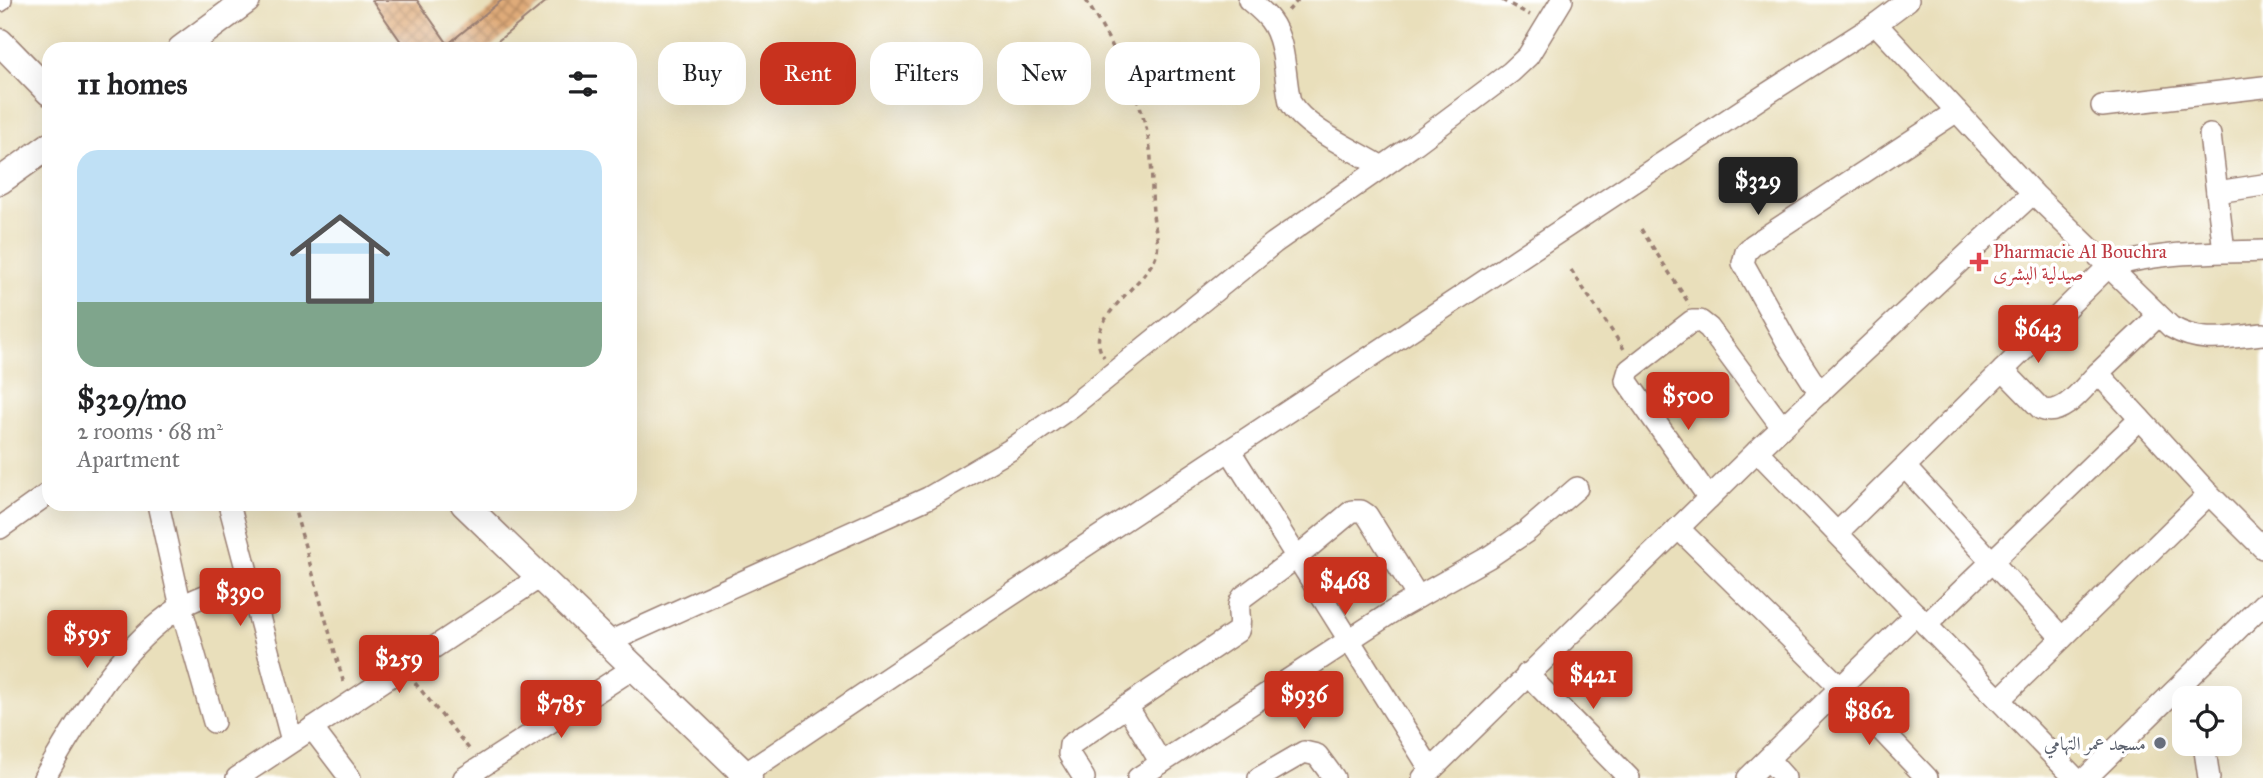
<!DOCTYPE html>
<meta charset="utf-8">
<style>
:root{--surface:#fff;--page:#f6f6f6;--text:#202124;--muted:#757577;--accent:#c8321e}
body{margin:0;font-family:"IM FELL Great Primer",Amiri,serif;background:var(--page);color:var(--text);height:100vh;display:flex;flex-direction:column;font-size:26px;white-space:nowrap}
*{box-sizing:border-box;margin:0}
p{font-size:23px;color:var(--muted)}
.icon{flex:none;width:38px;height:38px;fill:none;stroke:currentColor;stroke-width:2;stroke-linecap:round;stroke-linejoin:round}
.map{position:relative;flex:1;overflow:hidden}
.drawer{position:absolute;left:42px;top:42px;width:595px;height:469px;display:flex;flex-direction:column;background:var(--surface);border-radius:21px;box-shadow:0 7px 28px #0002}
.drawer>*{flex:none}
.hud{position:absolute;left:658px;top:42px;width:665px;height:63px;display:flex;gap:14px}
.controls{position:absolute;left:2172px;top:686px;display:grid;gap:14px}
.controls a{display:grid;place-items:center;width:70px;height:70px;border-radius:14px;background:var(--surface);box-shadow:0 7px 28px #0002;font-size:35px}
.price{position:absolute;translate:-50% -60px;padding:0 16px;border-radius:7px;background:var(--accent);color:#fff;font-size:23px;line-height:46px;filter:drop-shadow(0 2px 4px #0008)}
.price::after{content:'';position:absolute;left:50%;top:42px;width:21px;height:16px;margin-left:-10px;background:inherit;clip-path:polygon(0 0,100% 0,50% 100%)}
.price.on{background:#222;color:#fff}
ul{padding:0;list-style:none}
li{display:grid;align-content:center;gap:14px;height:371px;padding:0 35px}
li span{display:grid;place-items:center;height:217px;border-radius:21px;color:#555}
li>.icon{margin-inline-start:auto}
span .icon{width:126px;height:126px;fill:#fffc;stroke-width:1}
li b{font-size:30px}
h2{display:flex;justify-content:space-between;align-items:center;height:84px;padding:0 35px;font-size:30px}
.chip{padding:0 24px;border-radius:21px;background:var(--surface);box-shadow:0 7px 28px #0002;font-size:24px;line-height:63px}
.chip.on{background:var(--accent);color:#fff}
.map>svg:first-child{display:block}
</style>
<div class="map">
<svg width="2263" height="778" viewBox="0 0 2263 778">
<defs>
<pattern id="building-cross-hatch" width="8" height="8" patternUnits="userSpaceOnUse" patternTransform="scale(1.75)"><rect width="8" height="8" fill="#dfab79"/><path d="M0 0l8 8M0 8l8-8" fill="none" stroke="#b78b63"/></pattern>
</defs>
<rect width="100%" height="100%" fill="#fff"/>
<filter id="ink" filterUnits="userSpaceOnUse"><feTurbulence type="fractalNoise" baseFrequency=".0143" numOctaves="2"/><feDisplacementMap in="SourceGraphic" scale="14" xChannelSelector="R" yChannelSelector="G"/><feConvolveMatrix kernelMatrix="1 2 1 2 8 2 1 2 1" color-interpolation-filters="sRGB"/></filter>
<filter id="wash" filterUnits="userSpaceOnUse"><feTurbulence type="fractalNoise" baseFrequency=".00686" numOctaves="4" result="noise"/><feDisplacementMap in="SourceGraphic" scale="28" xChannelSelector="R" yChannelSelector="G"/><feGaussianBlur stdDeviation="1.57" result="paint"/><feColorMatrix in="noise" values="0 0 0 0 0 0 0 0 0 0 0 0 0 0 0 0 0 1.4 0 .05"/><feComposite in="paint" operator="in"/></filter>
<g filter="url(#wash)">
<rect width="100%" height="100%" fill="#e9dfbb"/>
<g id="blocks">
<polygon fill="url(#building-cross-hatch)" points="372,0 417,0 448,44 502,0 548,0 488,49 406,49"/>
</g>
</g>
<g filter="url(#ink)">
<use href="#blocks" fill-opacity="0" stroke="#9a7f73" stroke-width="2"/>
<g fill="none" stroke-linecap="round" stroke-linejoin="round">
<defs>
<g id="minor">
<path d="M1249,0C1256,6 1264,12 1270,20C1286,41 1284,76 1290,102C1305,129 1355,150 1382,167"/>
<polyline points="0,1 1,0"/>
<path d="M1876,24L2033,193L2171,327C2202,345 2229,337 2263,334"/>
<polyline points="2102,106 2263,87"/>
<polyline points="2210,135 2224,251"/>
<polyline points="2217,192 2263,185"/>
<polyline points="2158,316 2098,373 2209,494 2263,548"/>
<path d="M2003,370L2041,409C2063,418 2084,387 2098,373"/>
<polyline points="1820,393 1787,342 1743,263 1746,252 1753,245 1957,111"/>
<polyline points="1230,451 1431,770"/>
<polyline points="1757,451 2075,778"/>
<polyline points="1905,467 2062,638"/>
<polyline points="1709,498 1626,380 1629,370 1692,321 1700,321 1709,328 1782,427"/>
<polyline points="158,504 181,607 214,722"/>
<polyline points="229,504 292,741"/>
<polyline points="0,528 49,493"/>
<polyline points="1678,528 1841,688 1927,778"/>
<path d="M1838,532L2108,267C2162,251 2208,253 2263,251"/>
<polyline points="1926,625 2140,419"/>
<polyline points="609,642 928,498 1010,450 1071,407 1274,243 1415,144 1511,72 1528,56 1562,0"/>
<polyline points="1527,674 1629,778"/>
<polyline points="2000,699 2209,494"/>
<polyline points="312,728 350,778"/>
<polyline points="2204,744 2209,778"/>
<polyline points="1768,759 1785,778"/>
<path d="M1161,763L1127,706L1238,631C1243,619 1234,608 1243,597L1297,557L1352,511H1361L1367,515L1418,597"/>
<path d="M44,778C82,715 117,649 179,608C198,596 228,588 249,580"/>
<polyline points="237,778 540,577"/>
<polyline points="464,778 635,667"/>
<polyline points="739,778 981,615 1762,97 1876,24 1908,0"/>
<polyline points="1084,778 1069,754 1070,745 1127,706"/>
<polyline points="1138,778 1395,610 1489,557 1526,532 1577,488"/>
<polyline points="1259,778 1304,752 1317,755 1334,778"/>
<polyline points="1423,778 1757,451 2033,193"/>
<polyline points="1748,778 1916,614"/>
<polyline points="2086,778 2263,604"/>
</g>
<g id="tertiary">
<polyline points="0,42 49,92"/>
<polyline points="181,49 247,0"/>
<polyline points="0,181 49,146"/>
<polyline points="464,504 749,778"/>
</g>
</defs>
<use href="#minor" stroke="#9a7f73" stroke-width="24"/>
<use href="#tertiary" stroke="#9a7f73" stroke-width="29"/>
<g stroke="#9a7f73" stroke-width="3.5" stroke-dasharray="5 5" stroke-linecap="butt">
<path d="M1086,0C1112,45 1140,90 1149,142C1153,165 1151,189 1153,212C1153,226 1161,241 1156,255C1146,286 1079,321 1104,357"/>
<polyline points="1502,0 1530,15"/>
<polyline points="1288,11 1298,0"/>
<polyline points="1641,229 1690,305"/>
<polyline points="1571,270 1624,349"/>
<polyline points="293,504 344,684"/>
<polyline points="415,683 470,750"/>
</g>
<use href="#minor" stroke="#fff" stroke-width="21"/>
<use href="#tertiary" stroke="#fff" stroke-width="26"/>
</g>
</g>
<path fill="#e0444e" stroke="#fff" stroke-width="2.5" d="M1975.5 251.5h7v7h7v7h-7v7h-7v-7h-7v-7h7z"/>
<circle fill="#6b7280" stroke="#fff" stroke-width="2.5" cx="2160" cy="743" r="7"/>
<g text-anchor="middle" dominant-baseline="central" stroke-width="7" stroke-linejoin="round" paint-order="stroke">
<g font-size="19" fill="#be3a42" stroke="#fff" text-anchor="start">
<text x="1993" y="251">Pharmacie Al Bouchra<tspan x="1993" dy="22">صيدلية البشرى</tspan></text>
</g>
<g font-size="19" fill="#5b616d" stroke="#fff" text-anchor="end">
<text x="2146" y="743">مسجد عمر التهامي</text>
</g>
</g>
</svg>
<div class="controls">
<a><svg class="icon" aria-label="locate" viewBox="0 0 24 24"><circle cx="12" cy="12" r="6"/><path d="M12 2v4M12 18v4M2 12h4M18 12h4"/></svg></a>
</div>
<b class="price on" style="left:1758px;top:217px">$329</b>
<b class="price" style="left:2038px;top:365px">$643</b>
<b class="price" style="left:1688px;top:432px">$500</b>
<b class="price" style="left:1345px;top:617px">$468</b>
<b class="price" style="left:240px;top:628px">$390</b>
<b class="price" style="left:87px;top:670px">$595</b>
<b class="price" style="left:399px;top:695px">$259</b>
<b class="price" style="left:1593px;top:711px">$421</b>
<b class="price" style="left:1304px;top:731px">$936</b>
<b class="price" style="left:561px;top:740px">$785</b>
<b class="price" style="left:1869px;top:747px">$862</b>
<div class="hud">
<a class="chip">Buy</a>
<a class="chip on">Rent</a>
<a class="chip">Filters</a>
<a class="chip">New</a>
<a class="chip">Apartment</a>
</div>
<section class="drawer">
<h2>11 homes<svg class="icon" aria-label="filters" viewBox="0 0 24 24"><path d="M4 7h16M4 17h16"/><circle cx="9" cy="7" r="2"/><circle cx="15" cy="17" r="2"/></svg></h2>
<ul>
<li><span style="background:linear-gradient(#bfe0f5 70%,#7fa58c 0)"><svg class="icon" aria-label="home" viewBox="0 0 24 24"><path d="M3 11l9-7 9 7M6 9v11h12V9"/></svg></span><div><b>$329/mo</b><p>2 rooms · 68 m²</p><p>Apartment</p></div></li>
</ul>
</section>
</div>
